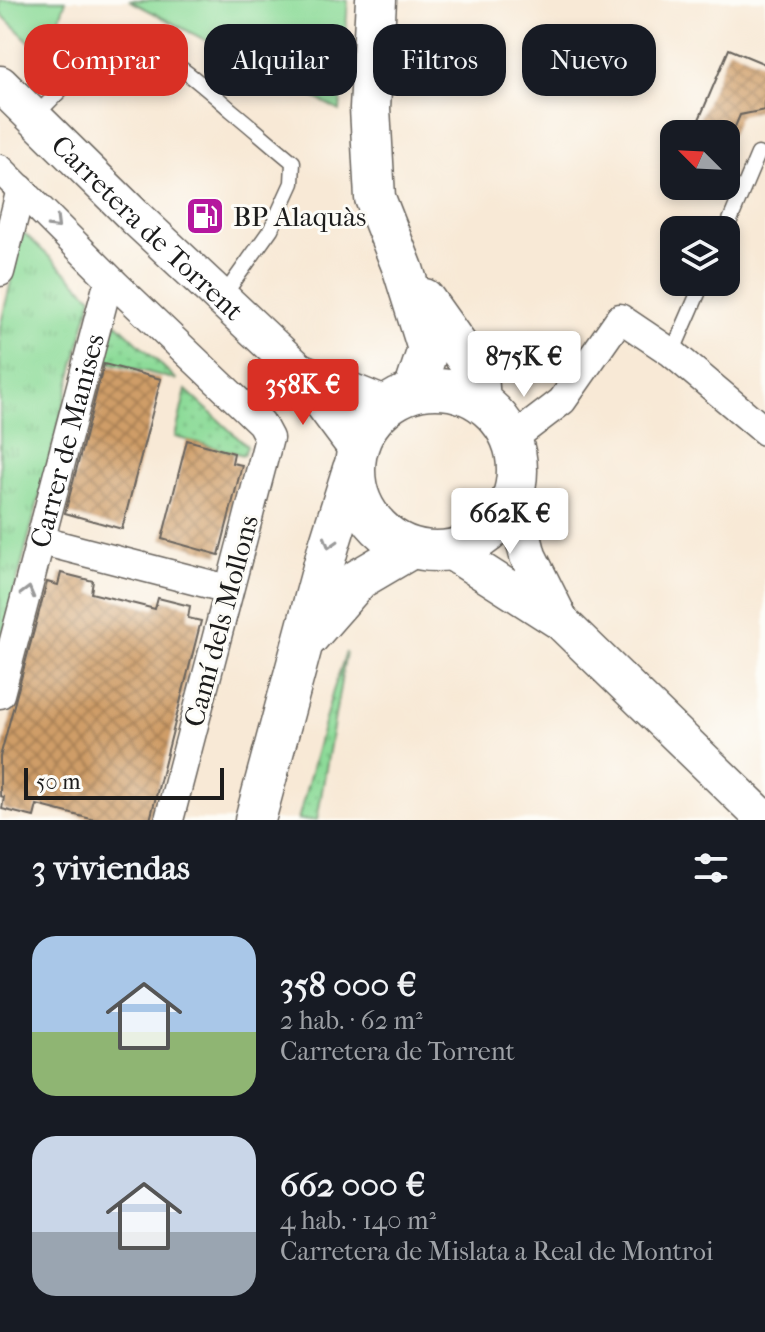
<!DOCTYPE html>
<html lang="es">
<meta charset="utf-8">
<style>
:root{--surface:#171b24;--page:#20242c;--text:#f1f3f6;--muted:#9ea1a6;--accent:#d93025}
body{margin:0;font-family:"IM FELL French Canon",serif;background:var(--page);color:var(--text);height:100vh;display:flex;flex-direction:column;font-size:30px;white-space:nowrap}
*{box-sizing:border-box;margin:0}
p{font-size:26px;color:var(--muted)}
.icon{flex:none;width:44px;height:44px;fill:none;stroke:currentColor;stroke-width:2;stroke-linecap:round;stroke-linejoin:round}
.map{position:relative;height:820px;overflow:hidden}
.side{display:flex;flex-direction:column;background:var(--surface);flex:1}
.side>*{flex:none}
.banner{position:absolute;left:24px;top:24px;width:718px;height:72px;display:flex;gap:16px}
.needle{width:52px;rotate:294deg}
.controls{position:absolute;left:660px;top:120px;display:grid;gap:16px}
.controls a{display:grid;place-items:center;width:80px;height:80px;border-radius:16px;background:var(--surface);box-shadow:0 4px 12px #0003;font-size:40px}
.scale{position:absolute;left:24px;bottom:20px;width:200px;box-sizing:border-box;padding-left:8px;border:4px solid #1c1c1c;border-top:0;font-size:22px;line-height:28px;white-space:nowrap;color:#1c1c1c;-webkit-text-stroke:6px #fdfcf7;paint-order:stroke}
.price{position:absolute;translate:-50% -68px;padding:0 18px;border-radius:8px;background:#fff;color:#222;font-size:26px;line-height:52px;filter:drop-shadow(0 2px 4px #0008)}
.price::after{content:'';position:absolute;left:50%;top:48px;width:24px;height:18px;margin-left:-12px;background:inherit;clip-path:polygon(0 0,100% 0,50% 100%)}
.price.current{background:var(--accent);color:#fff}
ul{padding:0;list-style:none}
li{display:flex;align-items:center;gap:24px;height:200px;padding:0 32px}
li span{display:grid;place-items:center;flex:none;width:224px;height:160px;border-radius:24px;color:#555}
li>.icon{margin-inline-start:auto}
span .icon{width:96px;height:96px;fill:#fffc;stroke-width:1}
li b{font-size:34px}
h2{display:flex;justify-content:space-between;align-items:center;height:96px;padding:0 32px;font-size:34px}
.tag{padding:0 28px;border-radius:24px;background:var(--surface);box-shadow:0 4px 12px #0003;font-size:28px;line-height:72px}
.tag.current{background:var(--accent);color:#fff}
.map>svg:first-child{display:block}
</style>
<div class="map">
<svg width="765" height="820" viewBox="0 0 765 820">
<defs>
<pattern id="grass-dots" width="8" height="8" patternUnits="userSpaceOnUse" patternTransform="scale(2)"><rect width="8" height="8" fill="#8ddb99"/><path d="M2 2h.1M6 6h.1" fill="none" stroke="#79bb83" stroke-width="1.8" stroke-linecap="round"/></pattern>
<pattern id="park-tufts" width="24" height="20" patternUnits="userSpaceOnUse" patternTransform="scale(2)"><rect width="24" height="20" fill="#8ddb99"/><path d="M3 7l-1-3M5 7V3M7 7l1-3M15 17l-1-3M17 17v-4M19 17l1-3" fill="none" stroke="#79bb83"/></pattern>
<pattern id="building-cross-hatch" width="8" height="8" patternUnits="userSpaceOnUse" patternTransform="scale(2)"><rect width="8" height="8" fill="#cf9d67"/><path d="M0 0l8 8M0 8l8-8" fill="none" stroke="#a77f54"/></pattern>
</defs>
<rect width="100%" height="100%" fill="#fdfcf7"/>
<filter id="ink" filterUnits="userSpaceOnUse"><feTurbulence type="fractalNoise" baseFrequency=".0125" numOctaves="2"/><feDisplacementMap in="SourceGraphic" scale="16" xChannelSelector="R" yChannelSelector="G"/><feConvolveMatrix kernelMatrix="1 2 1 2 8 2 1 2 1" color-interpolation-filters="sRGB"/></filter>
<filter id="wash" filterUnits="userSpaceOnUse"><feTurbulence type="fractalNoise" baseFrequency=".006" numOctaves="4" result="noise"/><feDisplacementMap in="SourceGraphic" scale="32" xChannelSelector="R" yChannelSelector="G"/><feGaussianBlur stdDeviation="1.8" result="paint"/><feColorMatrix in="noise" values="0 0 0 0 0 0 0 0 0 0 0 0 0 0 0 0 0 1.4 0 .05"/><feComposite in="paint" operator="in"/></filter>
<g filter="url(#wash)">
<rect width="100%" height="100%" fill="#f8e9d6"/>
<g fill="url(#grass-dots)" stroke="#547c5a" stroke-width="2">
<polygon points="116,322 177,380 105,361"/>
<polygon points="186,390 247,446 244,455 175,437"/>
<polygon points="346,652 317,820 298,820 331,697"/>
</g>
<polygon fill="url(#park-tufts)" stroke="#547c5a" stroke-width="2" points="23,232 92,297 0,646 0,327"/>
<g fill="#8ddb99" stroke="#547c5a" stroke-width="2">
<polygon points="0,0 66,0 46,58 0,13"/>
<polygon points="129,0 348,0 340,111"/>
</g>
<g id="blocks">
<g fill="url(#building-cross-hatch)">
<polygon points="729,49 765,64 765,110 740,115 732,134 708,134 695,129"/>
<polygon points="104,364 161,379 122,529 65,513"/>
<polygon points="187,440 234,453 232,463 242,465 219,555 162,539"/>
<polygon points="61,573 93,581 91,593 155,609 158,598 190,606 188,618 201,621 150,820 95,820 37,805 34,817 2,809 4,797 0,796 0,757 47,582 58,585"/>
</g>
</g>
</g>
<g filter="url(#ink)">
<use href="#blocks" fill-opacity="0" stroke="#69645d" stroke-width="2"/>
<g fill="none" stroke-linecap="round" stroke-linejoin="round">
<defs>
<g id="service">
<path d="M35,116L111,39C158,43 197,80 231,110C252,127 272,145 293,162L292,183L271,229L222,298"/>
<polyline points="726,230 758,154"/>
<polyline points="672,353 703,282"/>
</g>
<g id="minor">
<polyline points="0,169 113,282 261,423 269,438 169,820"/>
<polyline points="0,272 21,189"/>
<polyline points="511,440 562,401 620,318 672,353 765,431"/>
<polyline points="42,541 228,589"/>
<path id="s1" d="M0,694L102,306L106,291L113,282"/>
</g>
<g id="tertiary">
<path id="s2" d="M0,84L136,218L298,370L356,448"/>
<polyline points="300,371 385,405"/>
<polyline points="513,496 528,556 560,620"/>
<polyline points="450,551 561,622 765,820"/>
</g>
<g id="secondary">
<polyline points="376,0 370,108 375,198 403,269 428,349 414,391"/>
<polyline points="424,299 478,375 480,401"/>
<circle cx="436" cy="470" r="81"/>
<polyline points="309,636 359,579 410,549"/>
<polyline points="255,820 328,549 353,469"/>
</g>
</defs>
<use href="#service" stroke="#69645d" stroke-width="17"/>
<use href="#minor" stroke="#69645d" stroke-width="31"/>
<use href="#tertiary" stroke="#69645d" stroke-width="39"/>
<use href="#secondary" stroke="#69645d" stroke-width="43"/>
<use href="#service" stroke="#fff" stroke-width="14"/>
<use href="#minor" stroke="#fff" stroke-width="28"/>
<use href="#tertiary" stroke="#fff" stroke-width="36"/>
<use href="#secondary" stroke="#fff" stroke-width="40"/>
</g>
<defs><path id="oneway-chevron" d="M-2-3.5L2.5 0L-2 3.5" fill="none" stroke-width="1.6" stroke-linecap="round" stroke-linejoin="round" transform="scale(2)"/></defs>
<g stroke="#999">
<use href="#oneway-chevron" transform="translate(55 224) rotate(45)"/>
<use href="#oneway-chevron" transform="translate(330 543) rotate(107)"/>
<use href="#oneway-chevron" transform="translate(28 592) rotate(-75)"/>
</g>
</g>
<defs>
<symbol id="fuel-square" viewBox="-11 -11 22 22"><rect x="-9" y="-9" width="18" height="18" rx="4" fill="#b5179e" stroke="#fdfcf7"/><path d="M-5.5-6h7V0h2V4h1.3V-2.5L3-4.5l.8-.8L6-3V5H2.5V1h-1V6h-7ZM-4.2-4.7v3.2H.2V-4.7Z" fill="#fff"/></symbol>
</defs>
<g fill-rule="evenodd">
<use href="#fuel-square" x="183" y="194" width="44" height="44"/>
</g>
<g text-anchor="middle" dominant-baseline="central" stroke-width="6" stroke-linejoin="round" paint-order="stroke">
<g font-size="28" fill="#1c1c1c" stroke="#fdfcf7" text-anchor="start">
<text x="233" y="216">BP Alaquàs</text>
</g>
<g font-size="28" fill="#1c1c1c" stroke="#fdfcf7">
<text stroke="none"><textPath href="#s2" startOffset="206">Carretera de Torrent</textPath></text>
<text stroke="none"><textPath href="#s1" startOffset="262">Carrer de Manises</textPath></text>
<text transform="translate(221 621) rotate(-75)">Camí dels Mollons</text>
</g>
</g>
</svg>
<div class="controls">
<a><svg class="needle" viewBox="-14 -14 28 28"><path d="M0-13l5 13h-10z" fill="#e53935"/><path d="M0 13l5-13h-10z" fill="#9ea1a6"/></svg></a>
<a><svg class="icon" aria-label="layers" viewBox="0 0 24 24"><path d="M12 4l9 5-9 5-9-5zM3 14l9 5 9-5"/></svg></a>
</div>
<div class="scale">50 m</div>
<b class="price" style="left:524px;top:399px">875K €</b>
<b class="price current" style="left:303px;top:427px">358K €</b>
<b class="price" style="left:510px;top:556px">662K €</b>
<div class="banner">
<a class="tag current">Comprar</a>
<a class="tag">Alquilar</a>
<a class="tag">Filtros</a>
<a class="tag">Nuevo</a>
</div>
</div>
<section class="side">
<h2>3 viviendas<svg class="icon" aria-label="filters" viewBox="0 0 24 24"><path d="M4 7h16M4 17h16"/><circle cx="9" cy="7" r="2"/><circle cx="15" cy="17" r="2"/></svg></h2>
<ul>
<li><span style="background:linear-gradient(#a9c7e8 60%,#8fb573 0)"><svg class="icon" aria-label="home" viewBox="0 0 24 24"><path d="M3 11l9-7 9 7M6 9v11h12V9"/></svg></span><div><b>358 000 €</b><p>2 hab. · 62 m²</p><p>Carretera de Torrent</p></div></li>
<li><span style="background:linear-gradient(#c9d6e8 60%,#9aa5b1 0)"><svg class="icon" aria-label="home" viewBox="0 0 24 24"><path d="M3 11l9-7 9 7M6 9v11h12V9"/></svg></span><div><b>662 000 €</b><p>4 hab. · 140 m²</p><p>Carretera de Mislata a Real de Montroi</p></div></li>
</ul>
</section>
